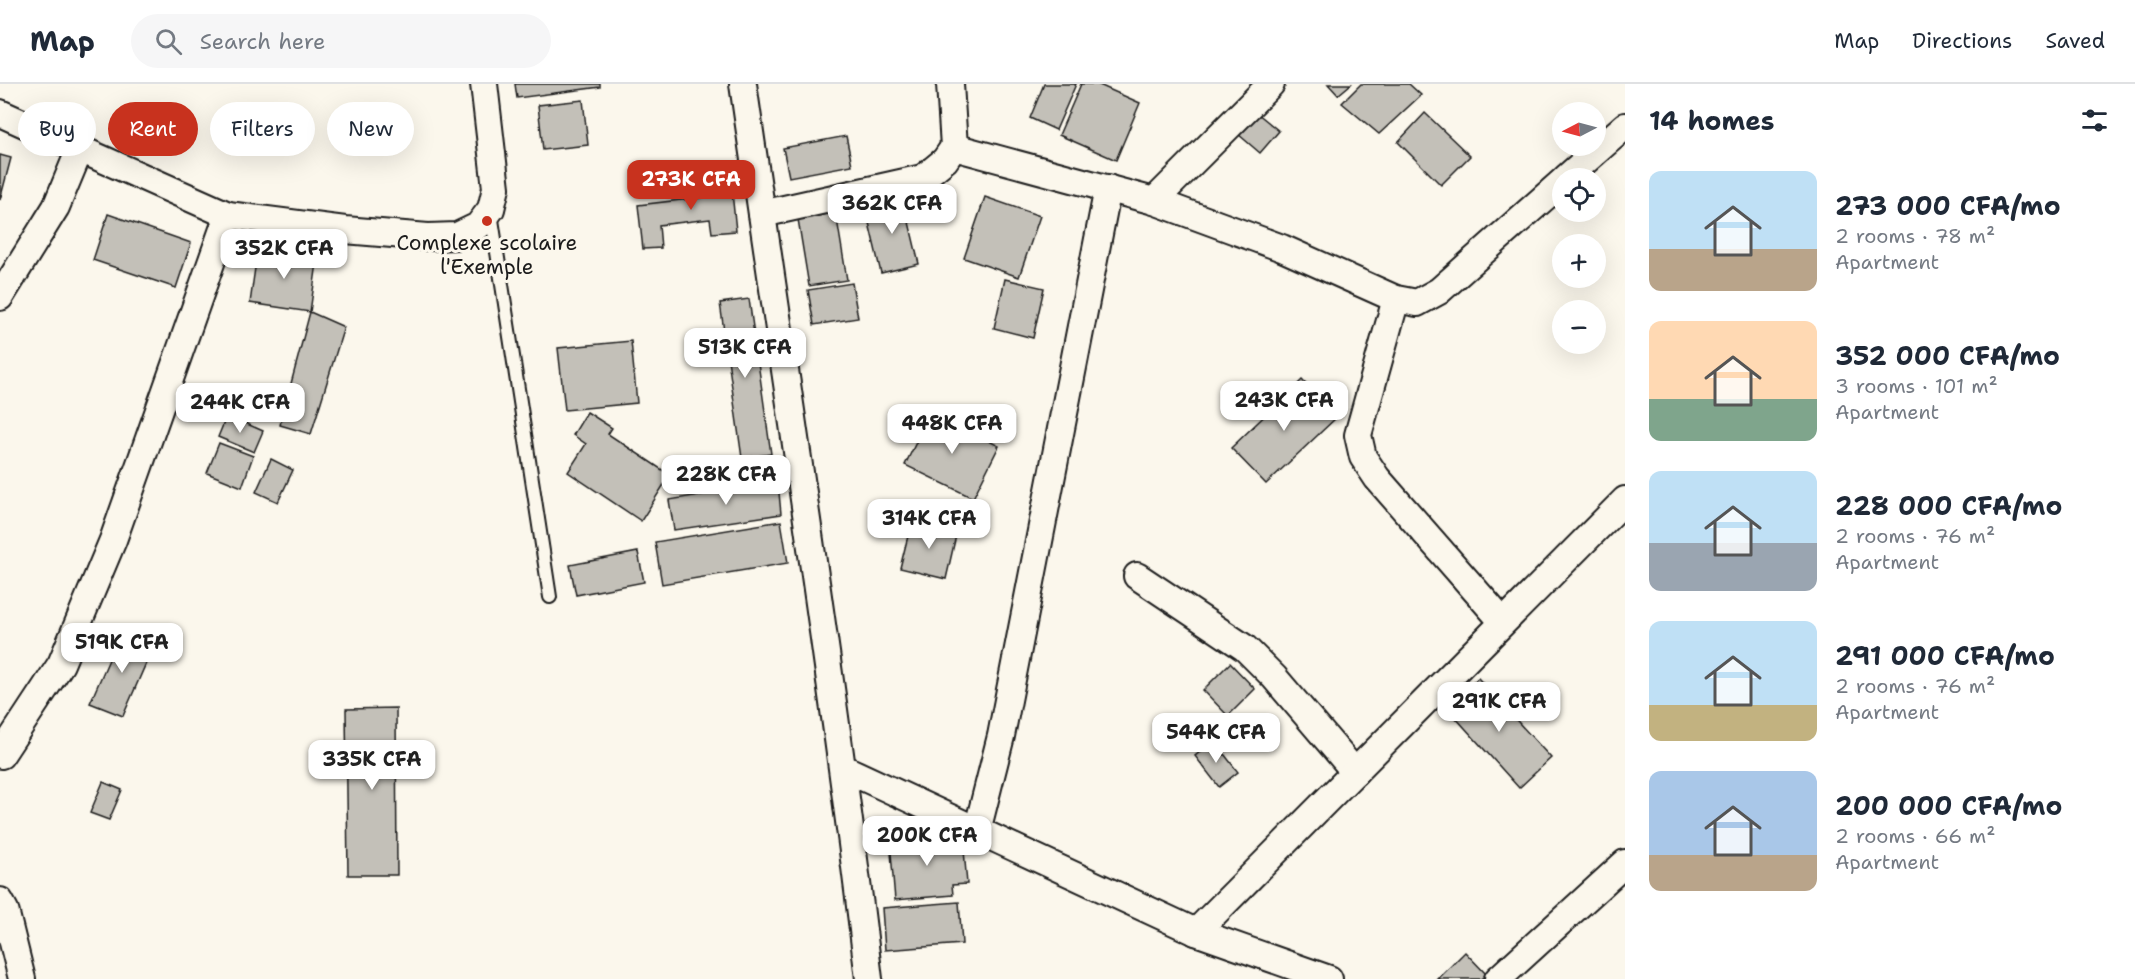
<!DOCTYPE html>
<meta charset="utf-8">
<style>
:root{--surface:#fff;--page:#f6f6f7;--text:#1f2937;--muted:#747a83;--line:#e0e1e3;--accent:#c8321e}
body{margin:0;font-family:"Shantell Sans",sans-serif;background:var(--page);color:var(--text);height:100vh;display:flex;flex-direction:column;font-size:22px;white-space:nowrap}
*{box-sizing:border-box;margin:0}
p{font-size:20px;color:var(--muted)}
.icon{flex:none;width:33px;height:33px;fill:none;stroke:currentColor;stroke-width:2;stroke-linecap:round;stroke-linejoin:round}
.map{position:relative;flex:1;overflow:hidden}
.details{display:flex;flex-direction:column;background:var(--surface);width:510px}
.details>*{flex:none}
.hud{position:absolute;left:18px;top:18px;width:570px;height:54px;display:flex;gap:12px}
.needle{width:39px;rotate:264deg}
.fabs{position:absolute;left:1552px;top:18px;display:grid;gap:12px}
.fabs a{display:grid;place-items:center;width:54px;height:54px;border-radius:50%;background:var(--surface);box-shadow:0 6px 24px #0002;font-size:30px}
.price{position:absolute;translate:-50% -51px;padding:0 14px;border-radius:12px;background:#fff;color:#222;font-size:20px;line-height:39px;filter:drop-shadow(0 2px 3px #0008)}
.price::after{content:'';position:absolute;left:50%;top:36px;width:18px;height:14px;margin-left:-9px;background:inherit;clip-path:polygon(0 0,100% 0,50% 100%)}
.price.active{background:var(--accent);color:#fff}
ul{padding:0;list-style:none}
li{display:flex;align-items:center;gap:18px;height:150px;padding:0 24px}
li span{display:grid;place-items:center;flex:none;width:168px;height:120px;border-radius:12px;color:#555}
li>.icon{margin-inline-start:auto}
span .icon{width:72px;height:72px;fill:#fffc;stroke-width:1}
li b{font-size:26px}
h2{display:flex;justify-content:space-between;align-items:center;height:72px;padding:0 24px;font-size:26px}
.pill{padding:0 21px;border-radius:27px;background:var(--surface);box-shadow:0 6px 24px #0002;font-size:21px;line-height:54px}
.pill.active{background:var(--accent);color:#fff}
header{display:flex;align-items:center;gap:36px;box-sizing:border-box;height:84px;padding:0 30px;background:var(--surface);border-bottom:2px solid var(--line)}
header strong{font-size:28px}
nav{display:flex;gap:33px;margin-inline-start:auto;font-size:21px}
.search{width:420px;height:54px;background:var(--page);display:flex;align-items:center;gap:15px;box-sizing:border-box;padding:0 21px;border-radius:33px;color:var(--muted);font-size:22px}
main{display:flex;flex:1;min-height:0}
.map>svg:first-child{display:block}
</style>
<header>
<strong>Map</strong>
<div class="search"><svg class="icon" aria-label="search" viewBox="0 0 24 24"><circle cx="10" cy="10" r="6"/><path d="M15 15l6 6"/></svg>Search here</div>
<nav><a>Map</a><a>Directions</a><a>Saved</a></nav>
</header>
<main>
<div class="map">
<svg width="1625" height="895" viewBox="0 0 1625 895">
<rect width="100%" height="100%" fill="#fbf7ec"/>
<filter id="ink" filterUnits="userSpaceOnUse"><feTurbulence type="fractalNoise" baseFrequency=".0167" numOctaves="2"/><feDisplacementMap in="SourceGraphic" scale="12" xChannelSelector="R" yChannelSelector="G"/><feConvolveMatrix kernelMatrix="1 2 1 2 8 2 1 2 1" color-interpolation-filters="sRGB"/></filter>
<g filter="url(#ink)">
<g fill="#c3c0b8" stroke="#1c1c1c" stroke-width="1.5">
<polygon points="515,0 600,0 600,3 517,14"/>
<polygon points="1044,0 1076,0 1056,46 1030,34"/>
<polygon points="1081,0 1097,0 1140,19 1116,76 1059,51"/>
<polygon points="1328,0 1351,0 1338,11"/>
<polygon points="1361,0 1409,0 1421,11 1379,50 1342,19"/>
<polygon points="583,16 588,61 543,66 538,21"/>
<polygon points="1257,29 1279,47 1260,69 1238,50"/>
<polygon points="1425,29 1470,72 1441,101 1398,58"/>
<polygon points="846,52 852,81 789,93 783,64"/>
<polygon points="0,71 11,74 0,116"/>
<polygon points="730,89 736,147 712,149 710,135 659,141 661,164 643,165 638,121 706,113 704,92"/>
<polygon points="903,113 919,180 881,189 865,122"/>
<polygon points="985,113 1040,132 1019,193 964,174"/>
<polygon points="836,129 847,196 809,202 798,135"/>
<polygon points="108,130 191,159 176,204 93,176"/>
<polygon points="258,163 318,172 310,228 250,219"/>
<polygon points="1005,195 1044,204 1033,254 994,244"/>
<polygon points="852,199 858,234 814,241 808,206"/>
<polygon points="749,215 771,370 742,374 720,219"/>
<polygon points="310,228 344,243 311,350 280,341"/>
<polygon points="631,257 637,319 565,326 558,264"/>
<polygon points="1302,296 1337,333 1266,400 1231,364"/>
<polygon points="587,328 612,344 608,350 670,391 641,437 568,388 586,360 573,351"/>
<polygon points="931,328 999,362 973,414 905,381"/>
<polygon points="227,331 263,347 254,368 218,353"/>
<polygon points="219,359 253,372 242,403 207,389"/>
<polygon points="271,375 293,386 278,418 256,408"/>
<polygon points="778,398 781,430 674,446 669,416"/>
<polygon points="912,436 957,447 946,495 900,484"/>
<polygon points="781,437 788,479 662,500 655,458"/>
<polygon points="638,468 644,498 576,511 570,481"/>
<polygon points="121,548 153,563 123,632 90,619"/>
<polygon points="1230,579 1255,605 1228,632 1203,606"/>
<polygon points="1478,594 1551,674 1519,704 1446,623"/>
<polygon points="396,624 397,791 348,791 346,625"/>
<polygon points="1214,657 1238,688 1219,703 1195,672"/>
<polygon points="103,698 122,706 109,736 90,729"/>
<polygon points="938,752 938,757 963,755 967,800 952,801 953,811 895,816 890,757"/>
<polygon points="959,818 962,860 885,866 882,824"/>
<polygon points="1465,868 1486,890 1481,895 1438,895"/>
</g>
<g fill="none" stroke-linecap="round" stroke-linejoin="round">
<defs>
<polyline id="service" points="491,129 550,513"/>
<g id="minor">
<path d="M743,0C786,298 833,596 869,895"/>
<polyline points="950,0 954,63"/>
<polyline points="0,29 80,65 56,123 0,213"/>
<polyline points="1566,94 1625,42"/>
<polyline points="1154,117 1271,0"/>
<polyline points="762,130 923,94 945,76 954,63 1154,117 1282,164 1396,215 1417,219 1439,207 1563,97"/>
<polyline points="228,131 345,146 428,153 457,152 478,142 491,125 496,104 484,0"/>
<polyline points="1396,215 1358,351 1363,373 1377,394 1503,538"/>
<polyline points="1137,492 1245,564 1274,593 1355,688"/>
<polyline points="1,671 61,580 113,456 228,131 80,65"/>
<polyline points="843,684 1196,848 1329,895"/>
<polyline points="977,747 1001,652 1108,104"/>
<polyline points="0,817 5,826 22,895"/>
<polyline points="1196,848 1625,416"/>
<polyline points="1498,895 1625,779"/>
</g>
</defs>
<use href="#service" stroke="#1c1c1c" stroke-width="16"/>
<use href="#minor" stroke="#1c1c1c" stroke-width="30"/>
<use href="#service" stroke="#fbf7ec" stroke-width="12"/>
<use href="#minor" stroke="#fbf7ec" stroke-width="26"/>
</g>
</g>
<circle fill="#c8321e" stroke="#fbf7ec" stroke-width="2" cx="487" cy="137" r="6"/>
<g text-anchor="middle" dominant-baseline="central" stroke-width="6" stroke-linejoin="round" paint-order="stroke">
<g font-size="21" fill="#1c1c1c" stroke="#fbf7ec">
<text x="487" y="159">Complexe scolaire<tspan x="487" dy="24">l'Exemple</tspan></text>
</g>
</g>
</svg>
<div class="fabs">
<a><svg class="needle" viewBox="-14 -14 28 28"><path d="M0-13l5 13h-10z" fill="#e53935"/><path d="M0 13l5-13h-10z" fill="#747a83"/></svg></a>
<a><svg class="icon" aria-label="locate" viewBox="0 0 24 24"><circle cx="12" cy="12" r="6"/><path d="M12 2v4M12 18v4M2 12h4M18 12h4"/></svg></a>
<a>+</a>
<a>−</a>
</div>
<b class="price active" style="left:691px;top:127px">273K CFA</b>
<b class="price" style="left:892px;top:151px">362K CFA</b>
<b class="price" style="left:284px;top:196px">352K CFA</b>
<b class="price" style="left:745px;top:295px">513K CFA</b>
<b class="price" style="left:1284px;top:348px">243K CFA</b>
<b class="price" style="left:240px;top:350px">244K CFA</b>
<b class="price" style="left:952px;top:371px">448K CFA</b>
<b class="price" style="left:726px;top:422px">228K CFA</b>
<b class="price" style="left:929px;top:466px">314K CFA</b>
<b class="price" style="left:122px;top:590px">519K CFA</b>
<b class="price" style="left:1499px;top:649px">291K CFA</b>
<b class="price" style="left:1216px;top:680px">544K CFA</b>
<b class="price" style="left:372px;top:707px">335K CFA</b>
<b class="price" style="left:927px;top:783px">200K CFA</b>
<div class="hud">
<a class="pill">Buy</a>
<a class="pill active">Rent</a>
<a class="pill">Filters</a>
<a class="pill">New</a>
</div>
</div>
<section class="details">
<h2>14 homes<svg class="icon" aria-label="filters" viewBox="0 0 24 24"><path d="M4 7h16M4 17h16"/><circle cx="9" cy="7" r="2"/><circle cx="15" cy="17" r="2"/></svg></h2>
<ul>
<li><span style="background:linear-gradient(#bfe0f5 65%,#b9a48a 0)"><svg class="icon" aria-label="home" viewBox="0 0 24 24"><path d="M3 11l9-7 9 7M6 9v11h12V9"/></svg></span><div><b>273 000 CFA/mo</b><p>2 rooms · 78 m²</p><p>Apartment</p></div></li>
<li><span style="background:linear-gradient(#ffd9b3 65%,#7fa58c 0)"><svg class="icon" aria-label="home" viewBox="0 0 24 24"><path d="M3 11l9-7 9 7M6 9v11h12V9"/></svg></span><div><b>352 000 CFA/mo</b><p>3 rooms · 101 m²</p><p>Apartment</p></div></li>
<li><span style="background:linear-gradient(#bfe0f5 60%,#9aa5b1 0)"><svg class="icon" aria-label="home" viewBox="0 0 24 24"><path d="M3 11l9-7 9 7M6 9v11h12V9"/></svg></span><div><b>228 000 CFA/mo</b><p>2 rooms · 76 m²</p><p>Apartment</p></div></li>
<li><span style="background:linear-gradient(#bfe0f5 70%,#c2b280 0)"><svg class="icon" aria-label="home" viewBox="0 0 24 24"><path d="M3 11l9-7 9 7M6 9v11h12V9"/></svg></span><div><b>291 000 CFA/mo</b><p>2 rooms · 76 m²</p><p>Apartment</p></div></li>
<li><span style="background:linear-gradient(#a9c7e8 70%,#b9a48a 0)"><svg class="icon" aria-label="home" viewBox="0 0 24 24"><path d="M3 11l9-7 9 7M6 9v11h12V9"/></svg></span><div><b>200 000 CFA/mo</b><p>2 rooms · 66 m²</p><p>Apartment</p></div></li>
</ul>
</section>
</main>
